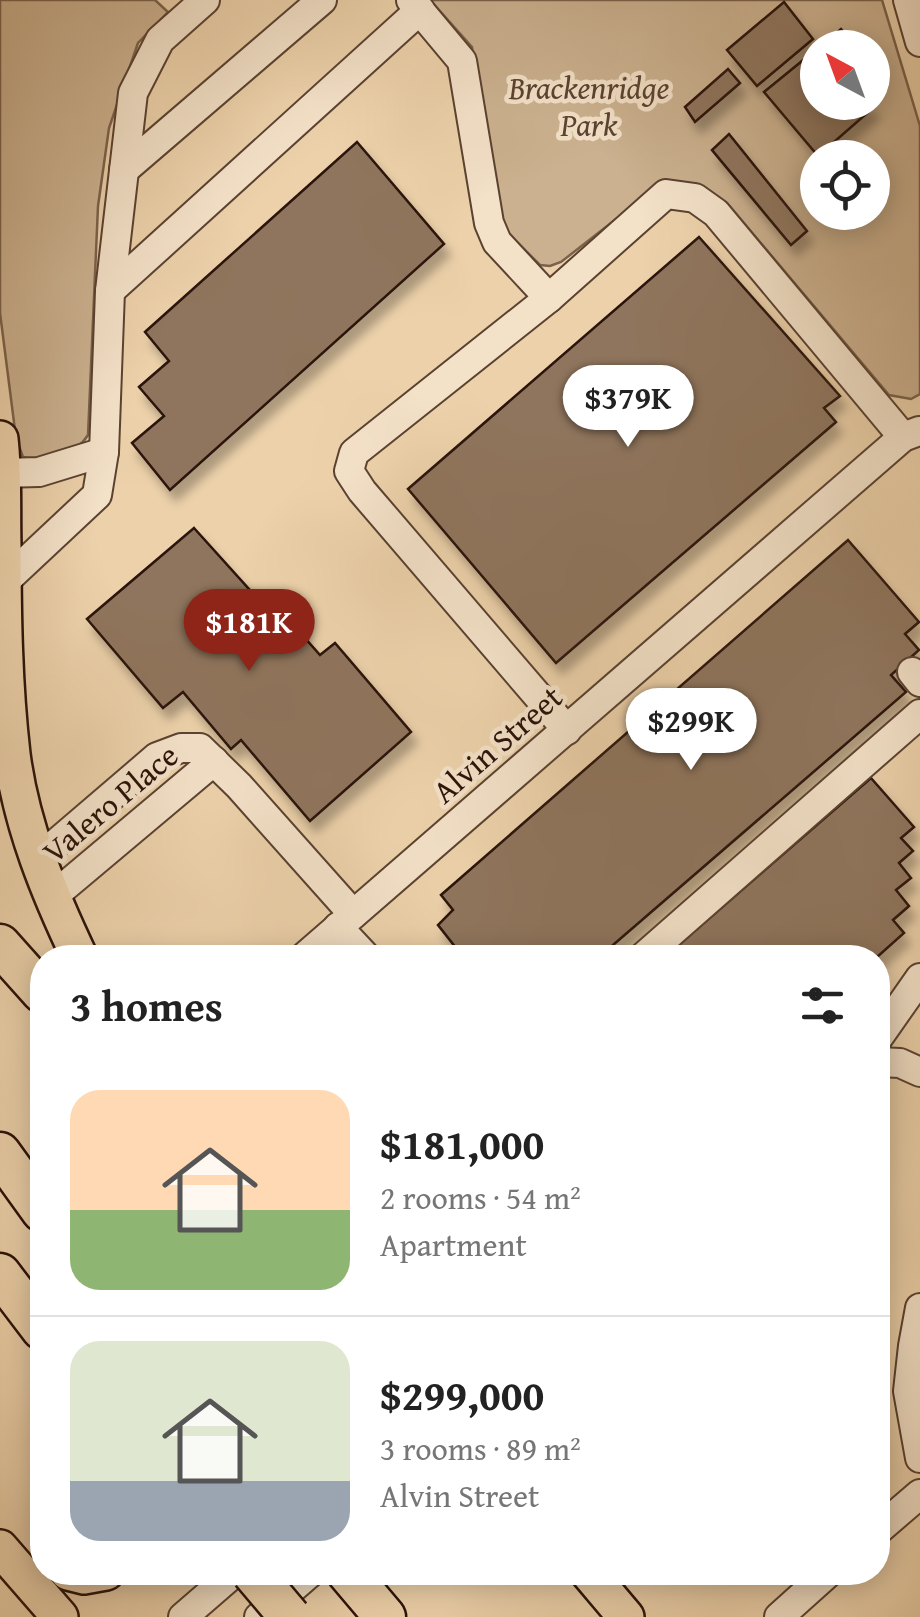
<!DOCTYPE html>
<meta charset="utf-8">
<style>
:root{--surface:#fff;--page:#f2f2f2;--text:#222;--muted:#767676;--line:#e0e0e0;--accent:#8f2418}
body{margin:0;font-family:"Gentium Book Plus",serif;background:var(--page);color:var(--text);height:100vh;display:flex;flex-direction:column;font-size:38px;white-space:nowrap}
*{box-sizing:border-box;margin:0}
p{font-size:32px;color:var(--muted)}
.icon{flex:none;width:55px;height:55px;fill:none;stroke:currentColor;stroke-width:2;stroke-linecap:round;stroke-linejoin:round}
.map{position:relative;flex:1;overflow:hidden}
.panel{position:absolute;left:30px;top:945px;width:860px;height:640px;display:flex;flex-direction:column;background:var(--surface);border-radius:40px;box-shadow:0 5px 25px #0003}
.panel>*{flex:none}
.needle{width:65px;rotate:319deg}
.buttons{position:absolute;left:800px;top:30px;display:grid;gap:20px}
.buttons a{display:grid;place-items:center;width:90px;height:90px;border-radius:50%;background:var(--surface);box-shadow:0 5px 25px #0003;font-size:50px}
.price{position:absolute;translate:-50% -85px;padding:0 22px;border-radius:35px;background:#fff;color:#222;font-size:32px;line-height:65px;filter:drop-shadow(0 2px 5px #0008)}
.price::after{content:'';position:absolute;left:50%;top:60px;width:30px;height:22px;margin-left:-15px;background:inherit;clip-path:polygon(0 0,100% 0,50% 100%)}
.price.on{background:var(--accent);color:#fff}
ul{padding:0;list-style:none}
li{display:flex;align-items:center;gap:30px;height:250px;padding:0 40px}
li+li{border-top:2px solid var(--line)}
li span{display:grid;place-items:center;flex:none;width:280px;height:200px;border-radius:30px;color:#555}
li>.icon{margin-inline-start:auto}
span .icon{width:120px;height:120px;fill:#fffc;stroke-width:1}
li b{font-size:42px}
h2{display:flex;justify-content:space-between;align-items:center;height:120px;padding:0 40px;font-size:42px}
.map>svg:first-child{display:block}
</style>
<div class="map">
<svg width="920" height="1617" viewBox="0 0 920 1617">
<defs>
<filter id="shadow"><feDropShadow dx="6" dy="11" stdDeviation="5" flood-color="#0004"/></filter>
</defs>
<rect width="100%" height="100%" fill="#ecd1aa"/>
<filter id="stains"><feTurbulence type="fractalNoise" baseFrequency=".002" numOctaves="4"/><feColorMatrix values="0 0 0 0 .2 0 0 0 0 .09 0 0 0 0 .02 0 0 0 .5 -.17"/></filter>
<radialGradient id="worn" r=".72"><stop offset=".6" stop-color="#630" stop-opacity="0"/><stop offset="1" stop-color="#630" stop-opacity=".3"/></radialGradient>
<g fill="#cbb18f" stroke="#7a624c" stroke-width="2.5" fill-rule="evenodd">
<path d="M0,0H155L168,12L138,43L109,128L98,206L88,435C76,455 44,464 23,457L16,438L0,313Z"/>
<path d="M430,0H882L920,126V394L911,399L889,395L727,203L710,193L682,182L656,188L561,262L550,266L540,265L496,221L472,47ZM818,48H872V102H818ZM818,158H872V212H818Z"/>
</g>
<g fill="#8f755d" stroke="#2a1209" stroke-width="2.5" filter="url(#shadow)">
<polygon points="784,2 813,39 757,86 727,50"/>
<polygon points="841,29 856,48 818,48"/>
<polygon points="818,48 818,102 869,102 873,108 818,156 764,92"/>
<polygon points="728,69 740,83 695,122 685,107"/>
<polygon points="729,134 807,231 791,245 712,150"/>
<polygon points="357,142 444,244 170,490 132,443 164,416 139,387 169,361 145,332"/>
<polygon points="699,237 840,396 824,408 836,422 556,663 408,489"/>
<polygon points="194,528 267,609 274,603 320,655 335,643 411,732 310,821 241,740 231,749 183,692 163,708 87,619"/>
<polygon points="848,540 919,622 905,634 919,650 891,675 906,692 598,958 464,958 438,925 453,910 441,895"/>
<polygon points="871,778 914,827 901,838 913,851 899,863 911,878 896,890 909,906 893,920 904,933 876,958 673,958 669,953"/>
</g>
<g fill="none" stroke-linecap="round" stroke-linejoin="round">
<defs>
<g id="minor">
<polyline points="411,0 462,61 489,223 497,242 549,298 666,194 695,198 716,213 903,437"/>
<polyline points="908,0 920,42"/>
<polyline points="124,170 322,0"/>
<polyline points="110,291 420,10"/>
<polyline points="549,298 354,453 349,471 362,491 567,730"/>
<polyline points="2,473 39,472 104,452"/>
<polyline points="3,583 97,495 104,452 110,291 133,93 160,40 205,0"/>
<polyline points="912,672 920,682"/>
<polyline points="38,859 157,757 181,748 200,748 239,786 353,914"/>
<polyline points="51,898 214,761"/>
<polyline points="338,927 367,958"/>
<polyline points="303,958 903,437 919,431"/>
<polyline points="642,958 920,714"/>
<polyline points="878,1038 920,978"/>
<polyline points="878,1062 900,1063 920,1072"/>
<polyline points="920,1308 913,1346 908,1391 920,1458"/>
<polyline points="878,1530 920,1494"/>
<polyline points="183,1617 235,1572"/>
<polyline points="259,1617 311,1572"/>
<polyline points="779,1617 829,1572"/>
</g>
<g id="major">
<path d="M0,439C4,474 2,511 3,546C3,615 4,685 12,754C21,825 49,893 80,958"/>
<polyline points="0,1548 60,1617"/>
<polyline points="68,1572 84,1576 106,1572"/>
<polyline points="588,1572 626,1617"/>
</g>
<g id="highway">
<polyline points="0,945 42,992"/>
<polyline points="0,1153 42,1211"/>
<polyline points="0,1274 42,1329"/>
<polyline points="347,1572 385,1617"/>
</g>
</defs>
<use href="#minor" stroke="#5a4231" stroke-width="32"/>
<use href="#major" stroke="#2a1209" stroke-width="40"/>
<use href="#highway" stroke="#2a1209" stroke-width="45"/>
<use href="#minor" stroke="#f3e1c8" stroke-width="28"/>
<use href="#major" stroke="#ecd1aa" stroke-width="35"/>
<use href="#highway" stroke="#ecd1aa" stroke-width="40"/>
<defs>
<polyline id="highway-bridge" points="252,1572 290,1617"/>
</defs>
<use href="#highway-bridge" stroke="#2a1209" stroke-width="45" stroke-linecap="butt"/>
<use href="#highway-bridge" stroke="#ecd1aa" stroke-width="40"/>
</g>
<g text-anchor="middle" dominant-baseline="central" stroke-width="9" stroke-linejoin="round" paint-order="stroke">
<g font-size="32" font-style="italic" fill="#5a4231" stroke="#f3e1c8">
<text x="589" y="87">Brackenridge<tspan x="589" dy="37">Park</tspan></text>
</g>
<g font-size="32" fill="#2a1209" stroke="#f3e1c8">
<text transform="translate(497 744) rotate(-41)">Alvin Street</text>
<text transform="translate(110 803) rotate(-40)">Valero Place</text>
</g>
</g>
<rect width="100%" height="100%" filter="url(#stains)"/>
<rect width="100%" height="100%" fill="url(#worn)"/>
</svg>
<div class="buttons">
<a><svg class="needle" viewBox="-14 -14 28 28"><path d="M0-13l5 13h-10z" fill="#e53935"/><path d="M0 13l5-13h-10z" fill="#767676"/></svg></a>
<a><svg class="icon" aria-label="locate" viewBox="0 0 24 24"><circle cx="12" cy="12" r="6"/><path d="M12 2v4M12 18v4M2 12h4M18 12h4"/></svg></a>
</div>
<b class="price" style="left:628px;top:450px">$379K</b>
<b class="price on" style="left:249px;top:674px">$181K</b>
<b class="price" style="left:691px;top:773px">$299K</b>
<section class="panel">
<h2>3 homes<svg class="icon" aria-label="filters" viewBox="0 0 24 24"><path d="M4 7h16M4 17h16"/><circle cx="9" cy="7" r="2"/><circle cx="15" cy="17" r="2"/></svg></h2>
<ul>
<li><span style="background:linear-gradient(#ffd9b3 60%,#8fb573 0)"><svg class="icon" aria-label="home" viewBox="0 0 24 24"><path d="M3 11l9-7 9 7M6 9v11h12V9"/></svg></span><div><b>$181,000</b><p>2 rooms · 54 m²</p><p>Apartment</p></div></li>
<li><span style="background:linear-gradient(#dfe7d0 70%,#9aa5b1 0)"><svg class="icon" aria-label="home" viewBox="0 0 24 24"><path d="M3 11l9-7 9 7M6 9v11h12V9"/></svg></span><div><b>$299,000</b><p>3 rooms · 89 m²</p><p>Alvin Street</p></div></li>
</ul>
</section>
</div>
